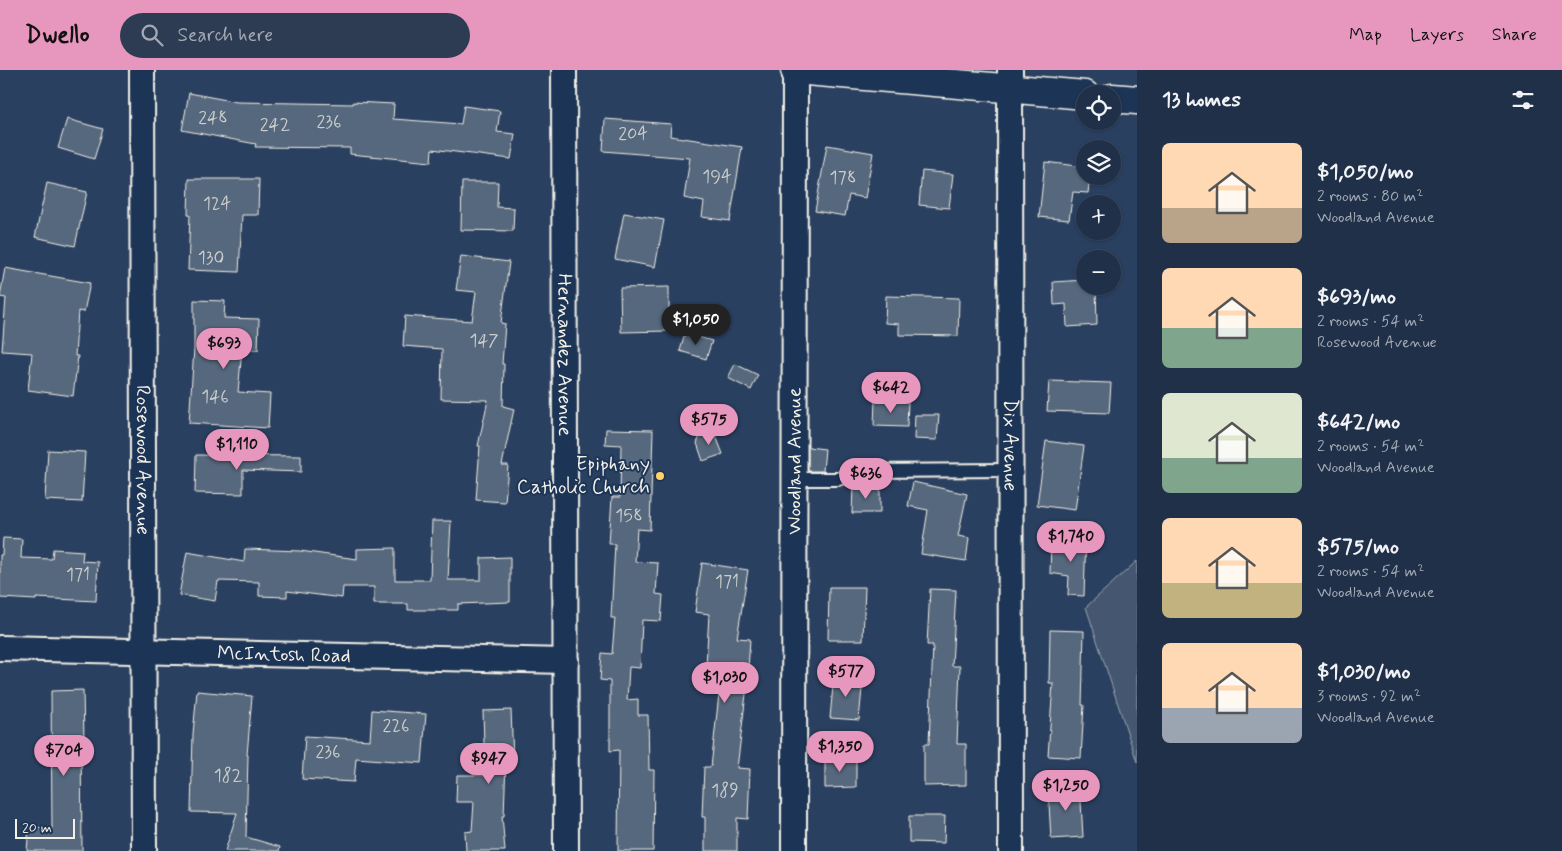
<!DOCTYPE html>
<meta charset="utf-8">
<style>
:root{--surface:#203048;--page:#2d3c52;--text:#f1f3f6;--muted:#a2a9b4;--line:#3d4b60;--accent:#e797bd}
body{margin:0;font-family:Mynerve,sans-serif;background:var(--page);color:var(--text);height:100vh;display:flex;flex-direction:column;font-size:19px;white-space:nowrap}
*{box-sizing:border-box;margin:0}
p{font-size:16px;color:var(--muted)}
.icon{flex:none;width:28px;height:28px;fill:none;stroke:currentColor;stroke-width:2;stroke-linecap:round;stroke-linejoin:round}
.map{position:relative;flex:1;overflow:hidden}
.drawer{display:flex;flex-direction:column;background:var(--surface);width:425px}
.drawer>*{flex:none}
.tools{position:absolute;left:1076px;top:15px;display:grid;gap:10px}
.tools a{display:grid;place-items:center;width:45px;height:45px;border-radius:50%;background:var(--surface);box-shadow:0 1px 4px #0004,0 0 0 1px var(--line);font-size:25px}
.scale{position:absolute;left:15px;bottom:12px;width:60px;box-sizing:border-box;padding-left:5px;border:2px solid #f4f1e8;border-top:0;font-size:14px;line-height:18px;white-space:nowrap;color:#f4f1e8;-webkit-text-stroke:4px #1d3557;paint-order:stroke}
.price{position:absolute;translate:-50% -42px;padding:0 11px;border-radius:18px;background:var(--accent);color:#111;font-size:16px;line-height:32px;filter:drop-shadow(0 1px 2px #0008)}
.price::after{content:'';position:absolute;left:50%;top:30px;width:15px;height:11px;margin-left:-8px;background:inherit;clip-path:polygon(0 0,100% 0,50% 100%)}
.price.active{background:#222;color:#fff}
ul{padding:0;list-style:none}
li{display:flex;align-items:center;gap:15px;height:125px;padding:0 25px}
li span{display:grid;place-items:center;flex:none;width:140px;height:100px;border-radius:8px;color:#555}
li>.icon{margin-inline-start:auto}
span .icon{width:60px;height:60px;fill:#fffc;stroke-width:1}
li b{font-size:21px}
h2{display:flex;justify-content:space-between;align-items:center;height:60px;padding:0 25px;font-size:21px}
header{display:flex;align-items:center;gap:30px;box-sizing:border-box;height:70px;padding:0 25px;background:var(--accent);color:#111}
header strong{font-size:24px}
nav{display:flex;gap:28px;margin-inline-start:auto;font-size:18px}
.search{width:350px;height:45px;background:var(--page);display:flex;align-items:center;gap:12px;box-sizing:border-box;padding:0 18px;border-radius:28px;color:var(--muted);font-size:19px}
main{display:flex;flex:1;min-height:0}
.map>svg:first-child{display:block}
</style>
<header>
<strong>Dwello</strong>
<div class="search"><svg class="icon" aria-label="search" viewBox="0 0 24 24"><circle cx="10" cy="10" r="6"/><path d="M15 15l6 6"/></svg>Search here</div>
<nav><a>Map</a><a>Layers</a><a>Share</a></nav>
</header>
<main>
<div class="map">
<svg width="1137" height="781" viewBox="0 0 1137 781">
<rect width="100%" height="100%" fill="#2a4060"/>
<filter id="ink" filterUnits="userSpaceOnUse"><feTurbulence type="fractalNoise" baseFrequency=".02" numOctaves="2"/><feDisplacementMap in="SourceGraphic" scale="10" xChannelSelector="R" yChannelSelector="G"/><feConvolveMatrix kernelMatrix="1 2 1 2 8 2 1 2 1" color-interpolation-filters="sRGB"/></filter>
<g filter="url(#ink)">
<polygon fill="#445771" stroke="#9ca4ac" points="1137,491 1137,692 1086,537"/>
<g fill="#56677d" stroke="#f4f1e8">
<polygon points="189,23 237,32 353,34 353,32 394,34 393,49 461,54 464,36 500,41 497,62 515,64 511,89 432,79 431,92 350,84 350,78 255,77 256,74 182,60"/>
<polygon points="67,49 103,59 94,89 58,78"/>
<polygon points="605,49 671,54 670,66 742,77 730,151 702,147 704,132 684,128 690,88 603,81"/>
<polygon points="827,75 873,83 865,128 849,125 845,146 815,141"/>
<polygon points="1045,92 1085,97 1085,106 1090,106 1088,123 1073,122 1069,150 1039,147"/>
<polygon points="922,101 953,104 949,138 919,135"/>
<polygon points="189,109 259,109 258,145 242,145 239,202 188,200 190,145 188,145"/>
<polygon points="462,112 498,112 497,137 514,138 513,161 461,160"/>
<polygon points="47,113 87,122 75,176 35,167"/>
<polygon points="624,143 664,150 655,197 615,189"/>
<polygon points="461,186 509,192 501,253 505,254 502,294 504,294 503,336 514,339 502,395 508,395 505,432 476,430 480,376 478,376 488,330 441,329 442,279 403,276 405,246 472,251 476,222 456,220"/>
<polygon points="5,198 90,213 84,242 78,241 75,286 78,286 73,326 28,320 32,283 2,281 6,228 0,227"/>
<polygon points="1085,210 1085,216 1096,216 1097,255 1067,257 1066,234 1054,235 1053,212"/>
<polygon points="669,217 669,261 621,262 620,218"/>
<polygon points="886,226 959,228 958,266 899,265 899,254 885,253"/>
<polygon points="194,230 225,231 224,248 259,249 258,280 242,280 238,322 270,324 268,358 189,353 194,278"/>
<polygon points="685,263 712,271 706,289 680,281"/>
<polygon points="735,294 758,305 751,320 728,308"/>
<polygon points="1049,311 1111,313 1109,343 1047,341"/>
<polygon points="875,330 908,331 907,357 874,356"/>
<polygon points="915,345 939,345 937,370 914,369"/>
<polygon points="606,359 653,360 650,460 637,459 635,492 658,493 656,524 663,525 661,551 642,550 640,598 629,597 627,630 638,629 638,645 648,645 649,700 654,700 653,781 618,781 619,680 610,681 610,611 600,610 602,583 612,584 615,548 611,548 615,474 609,474 612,427 620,427 621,375 605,374"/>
<polygon points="714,361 723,384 703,391 697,373 700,366"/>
<polygon points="1046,371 1084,376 1075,440 1037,435"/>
<polygon points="808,377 825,379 823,401 808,401"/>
<polygon points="48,380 85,382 82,432 45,430"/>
<polygon points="196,385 301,386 301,402 243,400 243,424 195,423"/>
<polygon points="913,412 967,424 958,466 969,468 966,491 921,484 928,440 908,436"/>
<polygon points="853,417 880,418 880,443 852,443"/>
<polygon points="432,451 451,451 448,510 481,510 481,488 510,487 510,532 458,534 458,540 408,540 408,534 374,534 374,517 343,517 342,528 287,521 287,527 259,526 259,512 218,511 215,531 179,525 187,482 244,492 245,479 300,481 357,489 357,479 395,478 395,510 430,510"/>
<polygon points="1074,464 1086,465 1084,526 1068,525 1069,506 1050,503 1051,473 1073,473"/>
<polygon points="3,468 22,469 21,488 52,489 53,479 83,481 82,491 98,492 96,531 36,528 36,530 0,528 0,485 2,485"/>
<polygon points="702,493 748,500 737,568 750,569 747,616 737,698 750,699 748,749 737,748 737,781 705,781 705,747 702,747 704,697 711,697 720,615 705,614 709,544 695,542"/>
<polygon points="829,517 865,517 863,570 828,570"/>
<polygon points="930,519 956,520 952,596 960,596 957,674 966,674 966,715 924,716 924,674 929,674 933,575 927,575"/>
<polygon points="1050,560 1084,561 1082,635 1084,635 1081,688 1048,686 1053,613 1049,613"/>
<polygon points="834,605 863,608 859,650 830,648"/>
<polygon points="83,620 84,670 81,670 82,781 27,781 29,757 52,758 51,621"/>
<polygon points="197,621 252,626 247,685 248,685 246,767 280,777 279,781 225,781 237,743 191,742 193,664"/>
<polygon points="372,640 426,644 422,693 356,688 354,712 302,709 305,666 370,670"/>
<polygon points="511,640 513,690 506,690 504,746 502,746 505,781 466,781 465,762 472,761 474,732 456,732 457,705 485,705 483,641"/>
<polygon points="825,689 856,689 856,717 825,718"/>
<polygon points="1080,714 1083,767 1051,769 1048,716"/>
<polygon points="909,746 945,746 944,773 909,772"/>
</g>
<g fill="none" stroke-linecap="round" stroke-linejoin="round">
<defs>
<polyline id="service" points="794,409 838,409 862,401 1011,400"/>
<g id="minor">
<path id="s1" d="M142,0L144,781"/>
<path id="s2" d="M564,0L566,781"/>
<path id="s3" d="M1010,0L1011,781"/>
<path id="s4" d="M0,578L566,591"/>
<path id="s5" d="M794,781L795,0"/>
</g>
<g id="tertiary">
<polyline points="795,0 1085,25"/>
<polyline points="1112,28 1137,30"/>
</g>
</defs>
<use href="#service" stroke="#f4f1e8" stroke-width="16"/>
<use href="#minor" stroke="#f4f1e8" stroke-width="28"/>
<use href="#tertiary" stroke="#f4f1e8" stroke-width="31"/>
<use href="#service" stroke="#1d3557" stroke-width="12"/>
<use href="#minor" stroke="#1d3557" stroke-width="24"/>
<use href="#tertiary" stroke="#1d3557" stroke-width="28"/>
</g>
</g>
<circle fill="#ffd166" stroke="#1d3557" stroke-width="2" cx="660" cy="406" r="5"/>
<g text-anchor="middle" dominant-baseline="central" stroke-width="4" stroke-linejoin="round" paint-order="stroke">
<g font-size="18" fill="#cccecd">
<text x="213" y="48">248</text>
<text x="329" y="52">236</text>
<text x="275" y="55">242</text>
<text x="633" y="64">204</text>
<text x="717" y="107">194</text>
<text x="843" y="108">178</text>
<text x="217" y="134">124</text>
<text x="211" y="188">130</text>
<text x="484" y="271">147</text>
<text x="215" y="327">146</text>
<text x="629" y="446">158</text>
<text x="78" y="505">171</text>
<text x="727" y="512">171</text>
<text x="396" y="656">226</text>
<text x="328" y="682">236</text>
<text x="228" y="706">182</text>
<text x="725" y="721">189</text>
</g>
<g font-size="20" fill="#f4f1e8" stroke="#1d3557">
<text stroke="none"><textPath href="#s2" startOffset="285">Hernandez Avenue</textPath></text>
<text stroke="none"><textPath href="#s3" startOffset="375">Dix Avenue</textPath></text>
<text stroke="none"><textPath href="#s1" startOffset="390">Rosewood Avenue</textPath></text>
<text stroke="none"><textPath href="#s5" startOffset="390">Woodland Avenue</textPath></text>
<text stroke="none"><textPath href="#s4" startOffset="284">McIntosh Road</textPath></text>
</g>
<g font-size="20" fill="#f4f1e8" stroke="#1d3557" text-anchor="end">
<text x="650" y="394">Epiphany<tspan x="650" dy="23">Catholic Church</tspan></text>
</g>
</g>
</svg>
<div class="tools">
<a><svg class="icon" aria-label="locate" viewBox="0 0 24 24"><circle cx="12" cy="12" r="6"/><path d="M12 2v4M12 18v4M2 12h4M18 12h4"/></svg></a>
<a><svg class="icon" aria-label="layers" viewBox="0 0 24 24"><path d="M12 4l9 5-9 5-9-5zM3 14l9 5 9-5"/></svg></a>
<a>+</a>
<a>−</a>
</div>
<div class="scale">20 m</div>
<b class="price active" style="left:696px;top:276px">$1,050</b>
<b class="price" style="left:224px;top:300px">$693</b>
<b class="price" style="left:891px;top:344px">$642</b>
<b class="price" style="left:709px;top:376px">$575</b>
<b class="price" style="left:237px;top:401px">$1,110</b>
<b class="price" style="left:866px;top:430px">$636</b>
<b class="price" style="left:1071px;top:493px">$1,740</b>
<b class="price" style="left:846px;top:628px">$577</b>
<b class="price" style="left:725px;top:634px">$1,030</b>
<b class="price" style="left:840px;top:703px">$1,350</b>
<b class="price" style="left:64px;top:707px">$704</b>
<b class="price" style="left:489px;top:715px">$947</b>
<b class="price" style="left:1066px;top:742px">$1,250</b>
</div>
<section class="drawer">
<h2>13 homes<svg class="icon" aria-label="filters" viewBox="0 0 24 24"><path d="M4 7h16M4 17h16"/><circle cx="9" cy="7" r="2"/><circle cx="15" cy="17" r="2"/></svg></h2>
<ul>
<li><span style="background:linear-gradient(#ffd9b3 65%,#b9a48a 0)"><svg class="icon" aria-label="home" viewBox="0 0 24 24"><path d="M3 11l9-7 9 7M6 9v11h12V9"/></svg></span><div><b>$1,050/mo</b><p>2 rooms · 80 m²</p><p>Woodland Avenue</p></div></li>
<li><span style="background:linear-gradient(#ffd9b3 60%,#7fa58c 0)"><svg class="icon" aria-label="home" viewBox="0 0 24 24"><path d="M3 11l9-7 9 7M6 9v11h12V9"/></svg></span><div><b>$693/mo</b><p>2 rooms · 54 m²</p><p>Rosewood Avenue</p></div></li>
<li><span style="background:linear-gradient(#dfe7d0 65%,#7fa58c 0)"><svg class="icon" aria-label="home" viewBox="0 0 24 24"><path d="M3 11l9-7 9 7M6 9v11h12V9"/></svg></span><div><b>$642/mo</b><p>2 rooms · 54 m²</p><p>Woodland Avenue</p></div></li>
<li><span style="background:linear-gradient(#ffd9b3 65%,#c2b280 0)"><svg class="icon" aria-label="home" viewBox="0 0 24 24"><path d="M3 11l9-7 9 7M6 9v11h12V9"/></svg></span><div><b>$575/mo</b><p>2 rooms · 54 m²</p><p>Woodland Avenue</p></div></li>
<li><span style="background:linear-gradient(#ffd9b3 65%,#9aa5b1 0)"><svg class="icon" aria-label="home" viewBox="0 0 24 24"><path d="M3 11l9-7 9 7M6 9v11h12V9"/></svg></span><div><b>$1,030/mo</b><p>3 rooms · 92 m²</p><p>Woodland Avenue</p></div></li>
</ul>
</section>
</main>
